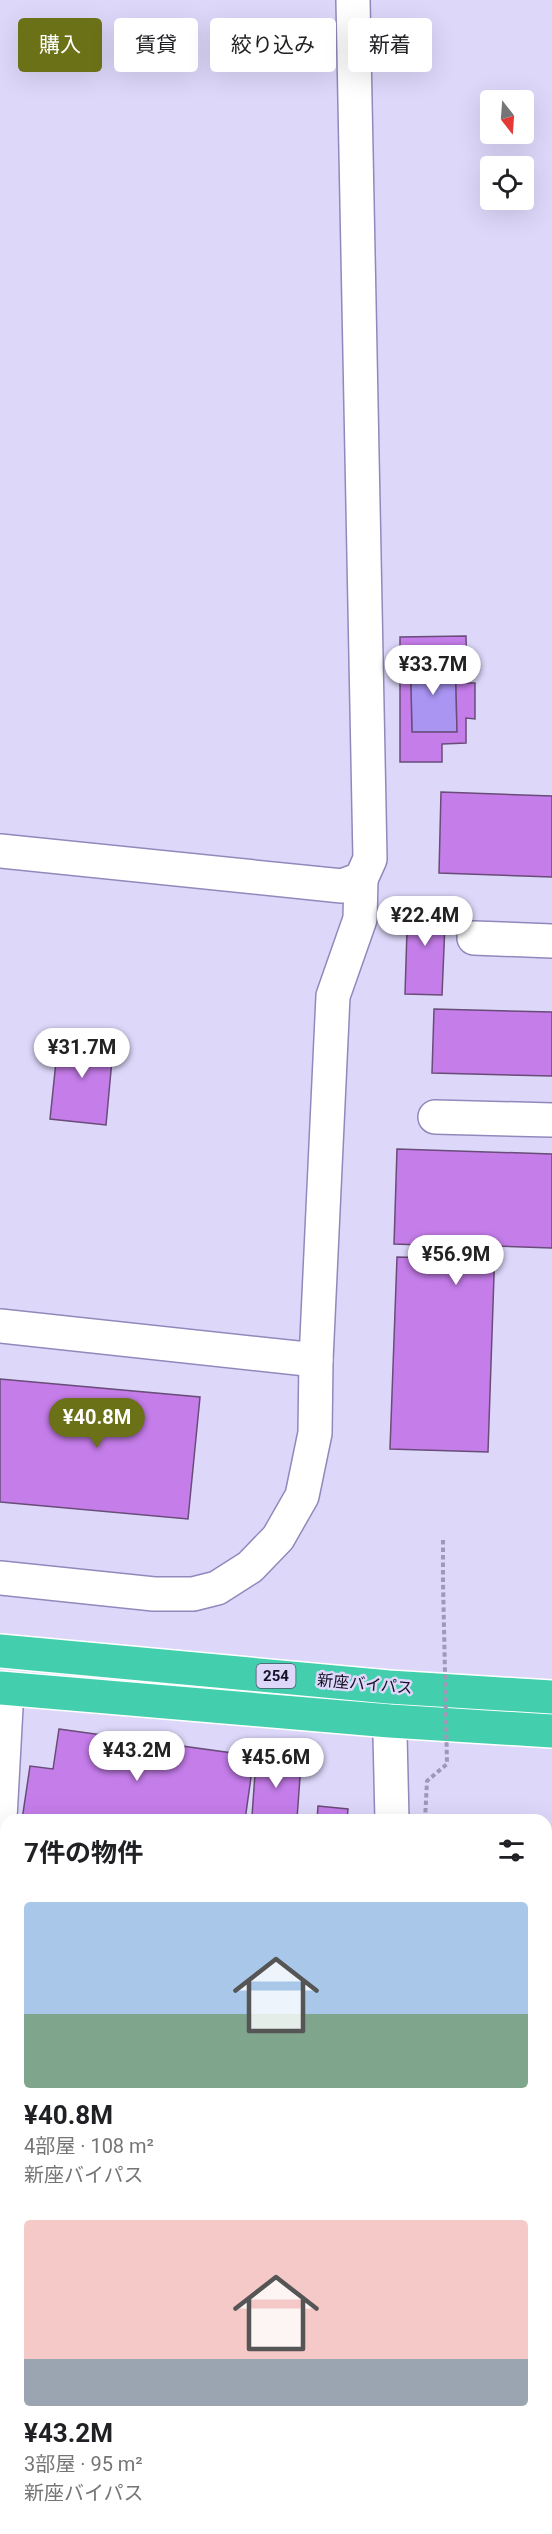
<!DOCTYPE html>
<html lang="ja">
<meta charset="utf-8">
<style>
:root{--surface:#fff;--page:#f2f2f2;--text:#202124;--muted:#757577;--accent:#6b7117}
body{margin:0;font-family:Roboto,"Noto Sans JP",sans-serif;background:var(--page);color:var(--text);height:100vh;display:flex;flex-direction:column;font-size:22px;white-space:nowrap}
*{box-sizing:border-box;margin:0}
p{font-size:20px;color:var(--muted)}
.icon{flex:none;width:33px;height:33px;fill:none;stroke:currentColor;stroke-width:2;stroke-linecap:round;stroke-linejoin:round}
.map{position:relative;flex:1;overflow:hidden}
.panel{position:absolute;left:0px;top:1814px;width:552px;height:722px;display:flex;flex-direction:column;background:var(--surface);border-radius:18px 18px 0 0;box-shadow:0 6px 24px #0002}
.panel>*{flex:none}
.banner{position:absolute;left:18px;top:18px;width:516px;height:54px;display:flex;gap:12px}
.needle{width:39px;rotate:163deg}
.fabs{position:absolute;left:480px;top:90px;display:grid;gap:12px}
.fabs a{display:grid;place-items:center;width:54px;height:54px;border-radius:6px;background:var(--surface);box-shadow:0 6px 24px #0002;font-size:30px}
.price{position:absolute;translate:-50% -51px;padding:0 14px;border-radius:21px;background:#fff;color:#222;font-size:20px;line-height:39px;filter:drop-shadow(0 2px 3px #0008)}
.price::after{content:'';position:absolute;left:50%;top:36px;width:18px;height:14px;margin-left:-9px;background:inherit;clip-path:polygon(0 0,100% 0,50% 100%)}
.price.current{background:var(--accent);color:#fff}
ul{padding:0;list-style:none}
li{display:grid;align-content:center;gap:12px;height:318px;padding:0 24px}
li span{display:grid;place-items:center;height:186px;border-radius:6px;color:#555}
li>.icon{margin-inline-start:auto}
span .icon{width:108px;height:108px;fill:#fffc;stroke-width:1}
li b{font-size:26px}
h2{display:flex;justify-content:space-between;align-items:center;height:72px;padding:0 24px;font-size:26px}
.tag{padding:0 21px;border-radius:6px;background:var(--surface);box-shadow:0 6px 24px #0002;font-size:21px;line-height:54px}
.tag.current{background:var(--accent);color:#fff}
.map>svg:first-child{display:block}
</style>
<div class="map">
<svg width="552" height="2534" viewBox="0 0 552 2534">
<rect width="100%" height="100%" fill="#ddd8fa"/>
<polygon fill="#aa95f3" stroke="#7e6db5" stroke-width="1.5" points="455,648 457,732 412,732 410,648"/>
<g fill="#c57dea" stroke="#694c78" stroke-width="1.5" fill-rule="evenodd">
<path d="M466,636L467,683H475V719L466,718V743L442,744V762H400V637ZM410,648H455L457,732H412Z"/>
<polygon points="441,792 552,796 552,877 439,873"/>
<polygon points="408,898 446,900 442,995 405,994"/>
<polygon points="434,1009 552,1012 552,1076 432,1073"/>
<polygon points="59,1033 114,1038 106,1125 50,1119"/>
<polygon points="397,1149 552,1154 552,1248 495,1246 488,1452 390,1449 397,1257 479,1259 479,1247 394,1244"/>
<polygon points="0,1379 200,1397 188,1519 0,1502"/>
<polygon points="59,1729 254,1756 245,1820 22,1820 30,1766 53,1769"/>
<polygon points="256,1760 301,1763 297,1819 252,1816"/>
<polygon points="318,1806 348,1809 347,1820 317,1820"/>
<polygon points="5,1896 6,1896 6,1977 3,1977"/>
<rect x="546" y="1903" width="6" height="32"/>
<rect x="546" y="1958" width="6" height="43"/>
<rect x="0" y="2005" width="6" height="70"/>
<rect x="0" y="2197" width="6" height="49"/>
<polygon points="6,2277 6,2325 0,2326 0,2278"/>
<rect x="546" y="2310" width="6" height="73"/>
<polygon points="6,2373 6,2529 69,2529 70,2534 0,2534 0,2374"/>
<polygon points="546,2519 549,2519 550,2534 497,2534 497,2529 546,2529"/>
<rect x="100" y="2529" width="78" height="5"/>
<rect x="194" y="2529" width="49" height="5"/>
<polygon points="247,2529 291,2529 292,2534 247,2534"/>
</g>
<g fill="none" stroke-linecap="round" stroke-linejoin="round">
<defs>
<g id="minor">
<polyline points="0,851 342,886 361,879 370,859 353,0"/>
<polyline points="474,938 552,941"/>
<polyline points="435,1117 552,1120"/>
<polyline points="0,1326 316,1360"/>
<polyline points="0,1578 154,1594 193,1594 217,1588 250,1567 278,1538 302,1496 315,1433 316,1360 333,996 360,919 361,879"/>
<polyline points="389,1692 392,1820"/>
<polyline points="0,1818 7,1689"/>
<polyline points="410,2529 410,2534"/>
</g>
<g id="major">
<polyline points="0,2107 6,2108"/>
<polyline points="546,2165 552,2166"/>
</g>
<g id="highway">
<polyline points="0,1651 389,1687 552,1697"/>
<polyline points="0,1688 390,1721 552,1731"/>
</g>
</defs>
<use href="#minor" stroke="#9288bc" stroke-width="36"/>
<use href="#major" stroke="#fff" stroke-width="36"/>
<use href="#highway" stroke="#fff" stroke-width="36"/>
<polyline stroke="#9e99b6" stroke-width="4" stroke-dasharray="4.5 3" stroke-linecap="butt" points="443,1582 443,1540"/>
<use href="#minor" stroke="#fff" stroke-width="33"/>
<use href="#major" stroke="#8ee2ce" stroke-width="33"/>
<use href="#highway" stroke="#43cfad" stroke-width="33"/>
<polyline stroke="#9e99b6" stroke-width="4" stroke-dasharray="4.5 3" stroke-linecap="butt" points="425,1820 427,1781 447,1764 443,1582"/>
</g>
<g text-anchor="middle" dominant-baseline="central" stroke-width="5" stroke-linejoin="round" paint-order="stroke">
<rect fill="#ddd8fa" stroke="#524d65" stroke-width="1.5" x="256.5" y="1664" width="39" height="24" rx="4.5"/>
<g font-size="15" font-weight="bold" fill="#161125">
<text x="276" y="1676">254</text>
</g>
<g font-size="16" fill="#161125" stroke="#ddd8fa">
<text transform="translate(365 1684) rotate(5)">新座バイパス</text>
</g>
</g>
</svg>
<div class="fabs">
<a><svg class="needle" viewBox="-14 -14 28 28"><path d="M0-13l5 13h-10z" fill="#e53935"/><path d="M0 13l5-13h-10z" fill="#757577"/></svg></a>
<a><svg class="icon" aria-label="locate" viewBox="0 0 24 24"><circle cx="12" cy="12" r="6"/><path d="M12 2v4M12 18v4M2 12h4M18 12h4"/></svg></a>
</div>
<b class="price" style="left:433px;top:696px">¥33.7M</b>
<b class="price" style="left:425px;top:947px">¥22.4M</b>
<b class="price" style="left:82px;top:1079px">¥31.7M</b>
<b class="price" style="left:456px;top:1286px">¥56.9M</b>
<b class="price current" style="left:97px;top:1449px">¥40.8M</b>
<b class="price" style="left:137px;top:1782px">¥43.2M</b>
<b class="price" style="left:276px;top:1789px">¥45.6M</b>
<div class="banner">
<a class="tag current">購入</a>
<a class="tag">賃貸</a>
<a class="tag">絞り込み</a>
<a class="tag">新着</a>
</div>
<section class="panel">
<h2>7件の物件<svg class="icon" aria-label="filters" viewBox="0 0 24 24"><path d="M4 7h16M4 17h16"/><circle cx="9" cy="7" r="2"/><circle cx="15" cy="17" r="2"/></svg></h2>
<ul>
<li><span style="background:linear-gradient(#a9c7e8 60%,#7fa58c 0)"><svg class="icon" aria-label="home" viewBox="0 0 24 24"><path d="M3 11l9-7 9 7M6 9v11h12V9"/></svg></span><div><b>¥40.8M</b><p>4部屋 · 108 m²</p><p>新座バイパス</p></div></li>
<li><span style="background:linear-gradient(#f6c9c9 75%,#9aa5b1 0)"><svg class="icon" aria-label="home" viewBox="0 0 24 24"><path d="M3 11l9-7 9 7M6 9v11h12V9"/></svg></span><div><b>¥43.2M</b><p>3部屋 · 95 m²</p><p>新座バイパス</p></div></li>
</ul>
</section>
</div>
